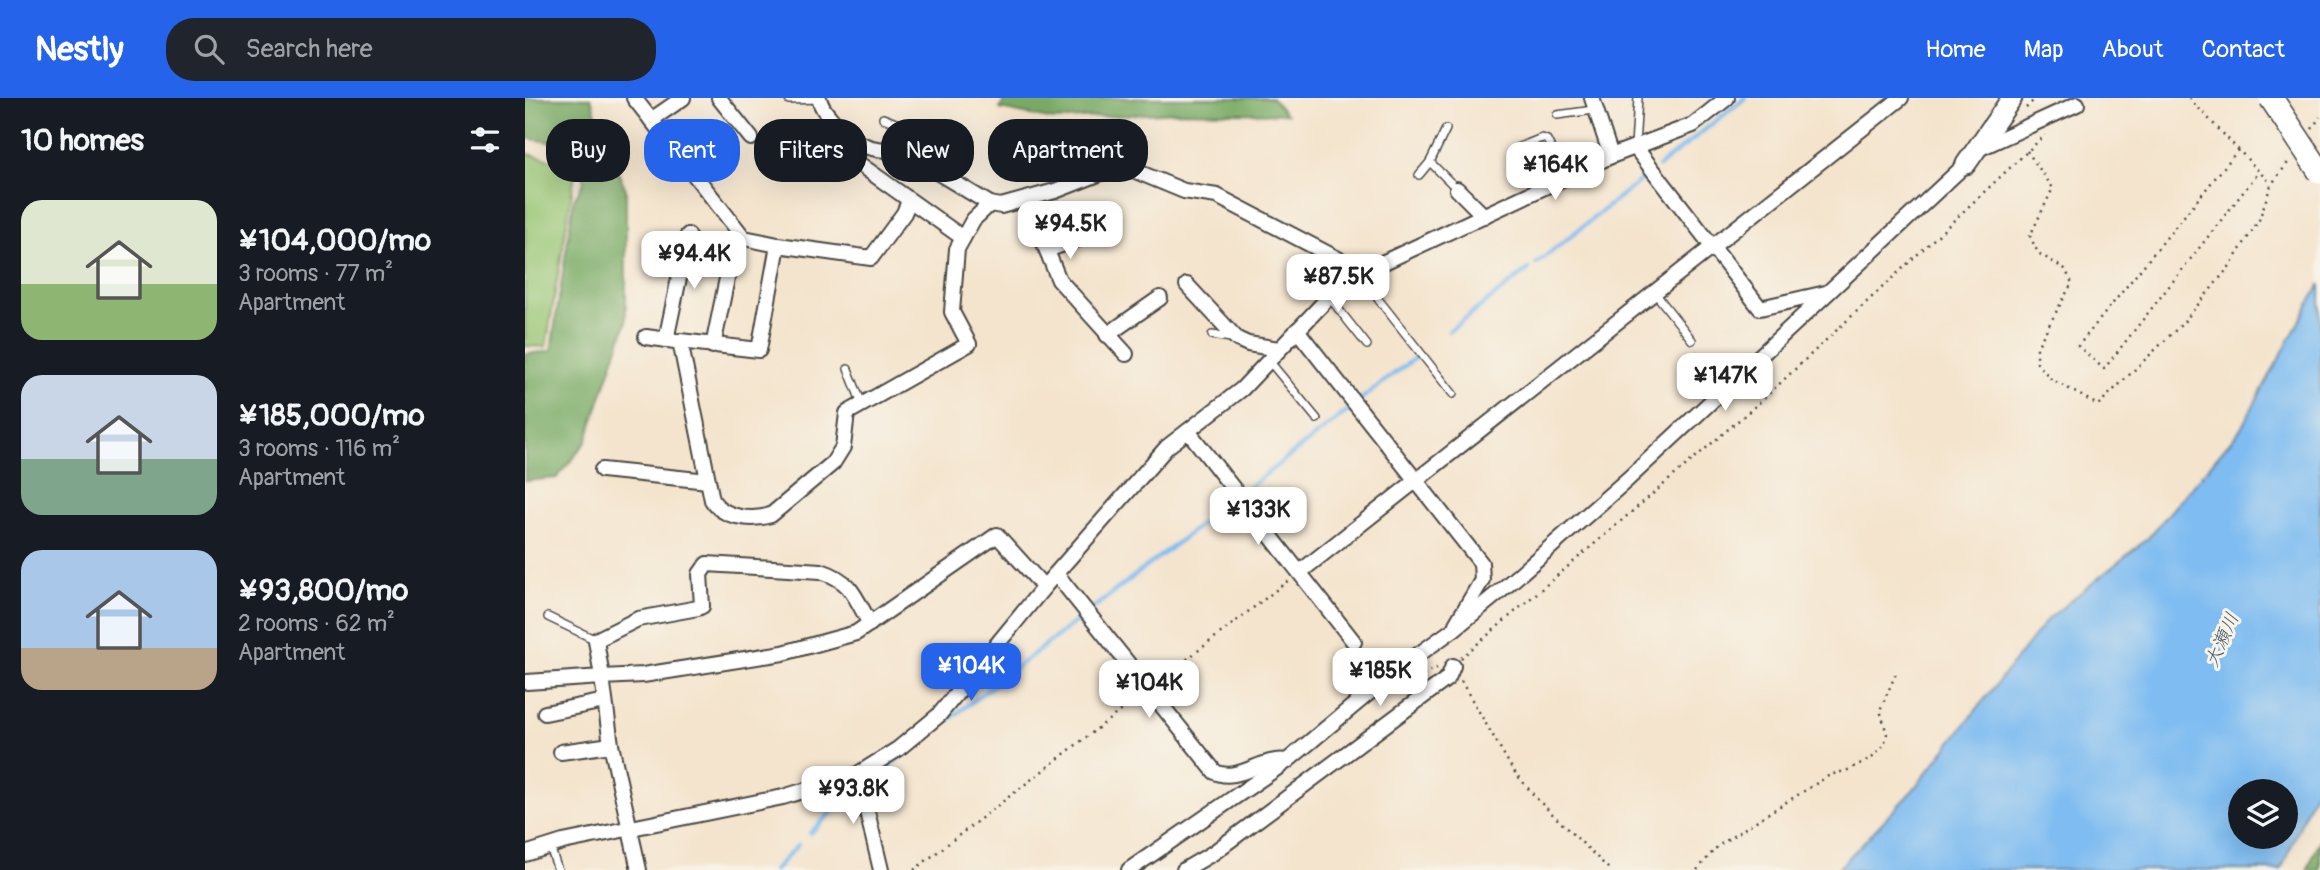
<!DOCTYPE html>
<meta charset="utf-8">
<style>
:root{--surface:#171b24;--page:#20242c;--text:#f1f3f6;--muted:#9ea1a6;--accent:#2563eb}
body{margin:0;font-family:Pangolin,"Klee One",sans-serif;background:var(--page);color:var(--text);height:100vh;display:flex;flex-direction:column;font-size:26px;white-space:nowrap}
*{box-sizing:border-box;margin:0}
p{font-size:23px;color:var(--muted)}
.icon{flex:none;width:38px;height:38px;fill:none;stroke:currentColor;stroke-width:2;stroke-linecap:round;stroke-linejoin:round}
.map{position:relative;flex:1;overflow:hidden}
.panel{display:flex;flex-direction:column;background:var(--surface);width:525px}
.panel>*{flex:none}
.banner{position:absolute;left:21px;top:21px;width:665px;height:63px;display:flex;gap:14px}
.buttons{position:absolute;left:1703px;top:681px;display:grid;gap:14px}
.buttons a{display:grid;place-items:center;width:70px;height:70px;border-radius:50%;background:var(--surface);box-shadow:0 7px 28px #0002;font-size:35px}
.price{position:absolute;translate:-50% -60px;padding:0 16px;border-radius:14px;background:#fff;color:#222;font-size:23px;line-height:46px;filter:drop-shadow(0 2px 4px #0008)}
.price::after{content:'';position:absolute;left:50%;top:42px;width:21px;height:16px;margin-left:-10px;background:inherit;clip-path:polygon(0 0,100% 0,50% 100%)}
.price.active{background:var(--accent);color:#fff}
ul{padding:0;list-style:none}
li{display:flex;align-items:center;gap:21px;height:175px;padding:0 21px}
li span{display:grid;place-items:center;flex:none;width:196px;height:140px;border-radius:21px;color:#555}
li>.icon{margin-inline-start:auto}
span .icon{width:84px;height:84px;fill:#fffc;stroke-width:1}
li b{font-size:30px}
h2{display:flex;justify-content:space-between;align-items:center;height:84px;padding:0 21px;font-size:30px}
.chip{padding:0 24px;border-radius:28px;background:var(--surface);box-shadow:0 7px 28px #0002;font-size:24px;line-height:63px}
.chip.active{background:var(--accent);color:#fff}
header{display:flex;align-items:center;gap:42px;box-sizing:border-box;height:98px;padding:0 35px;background:var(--accent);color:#fff}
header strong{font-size:33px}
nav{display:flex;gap:38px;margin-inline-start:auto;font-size:24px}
.search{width:490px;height:63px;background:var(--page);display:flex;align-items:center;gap:18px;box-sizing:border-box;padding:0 24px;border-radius:28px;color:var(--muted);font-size:26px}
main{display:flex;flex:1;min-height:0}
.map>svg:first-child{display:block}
</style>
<header>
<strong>Nestly</strong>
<div class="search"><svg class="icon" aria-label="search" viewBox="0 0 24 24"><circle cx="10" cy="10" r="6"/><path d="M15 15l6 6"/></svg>Search here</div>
<nav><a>Home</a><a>Map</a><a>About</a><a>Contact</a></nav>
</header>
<main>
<section class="panel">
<h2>10 homes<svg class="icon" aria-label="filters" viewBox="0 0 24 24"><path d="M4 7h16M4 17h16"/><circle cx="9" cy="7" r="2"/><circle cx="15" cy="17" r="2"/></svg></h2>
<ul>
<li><span style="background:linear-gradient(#dfe7d0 60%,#8fb573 0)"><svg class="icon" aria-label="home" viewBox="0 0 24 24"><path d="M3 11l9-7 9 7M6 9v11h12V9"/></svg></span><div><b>¥104,000/mo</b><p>3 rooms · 77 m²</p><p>Apartment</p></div></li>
<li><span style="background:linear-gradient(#c9d6e8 60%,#7fa58c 0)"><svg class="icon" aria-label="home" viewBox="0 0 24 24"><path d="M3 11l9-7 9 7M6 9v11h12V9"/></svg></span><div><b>¥185,000/mo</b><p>3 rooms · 116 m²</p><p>Apartment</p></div></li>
<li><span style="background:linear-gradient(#a9c7e8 70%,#b9a48a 0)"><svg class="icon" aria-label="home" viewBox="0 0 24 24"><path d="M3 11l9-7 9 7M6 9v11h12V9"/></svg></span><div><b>¥93,800/mo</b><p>2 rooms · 62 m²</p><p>Apartment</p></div></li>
</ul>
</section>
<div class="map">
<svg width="1795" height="772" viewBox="0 0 1795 772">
<rect width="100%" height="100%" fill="#f7f3e8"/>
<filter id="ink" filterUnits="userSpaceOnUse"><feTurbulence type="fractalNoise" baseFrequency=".0143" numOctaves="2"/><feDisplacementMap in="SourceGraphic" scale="14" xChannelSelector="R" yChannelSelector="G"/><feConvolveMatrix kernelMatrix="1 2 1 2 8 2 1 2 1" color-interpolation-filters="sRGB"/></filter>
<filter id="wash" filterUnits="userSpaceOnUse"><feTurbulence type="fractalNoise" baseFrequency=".00686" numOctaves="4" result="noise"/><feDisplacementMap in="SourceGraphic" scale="28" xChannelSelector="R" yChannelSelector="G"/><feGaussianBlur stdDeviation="1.57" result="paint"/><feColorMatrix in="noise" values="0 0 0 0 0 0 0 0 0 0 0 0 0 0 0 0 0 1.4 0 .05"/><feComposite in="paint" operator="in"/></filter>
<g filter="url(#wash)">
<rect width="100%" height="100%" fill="#f4e4cd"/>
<polygon fill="#98c674" stroke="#627850" stroke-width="2" points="0,55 51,69 21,249 0,248"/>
<g fill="#7aab66" stroke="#526b48" stroke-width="2">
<polygon points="0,0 66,0 81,48 101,91 101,225 61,344 32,380 0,383 0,256 26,253 49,101 59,84 49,48 0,40"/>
<polygon points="480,0 747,0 761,16 651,14 529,22 475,11"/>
<polygon points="1795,742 1795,772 1782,772"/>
</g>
<path fill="#7ebcf1" stroke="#54748e" stroke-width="2" fill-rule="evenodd" d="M1795,186V681L1756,772H1312L1389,691L1522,522L1623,440L1715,332ZM1715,693H1760V738H1715Z"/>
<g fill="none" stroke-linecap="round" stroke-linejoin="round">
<g stroke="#7ebcf1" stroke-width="4.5">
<polyline points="1134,68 1220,0"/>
<polyline points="1011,166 1122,77"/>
<polyline points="924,233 1004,171"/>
<polyline points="836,301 891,259"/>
<polyline points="342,685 825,311"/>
<polyline points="285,735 331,691"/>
<polyline points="249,772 273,747"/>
</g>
</g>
</g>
<g filter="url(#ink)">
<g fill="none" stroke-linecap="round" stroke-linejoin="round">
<defs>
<g id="service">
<polyline points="264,2 294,1"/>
<polyline points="1032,17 1069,12"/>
<polyline points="358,20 376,27 388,50"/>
<polyline points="1110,48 1113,0"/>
<polyline points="992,50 1017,40 1022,42 1040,79"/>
<polyline points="905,64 932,91"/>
<polyline points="894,77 905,64 921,31"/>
<polyline points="835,178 928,296"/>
<polyline points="1130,195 1167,242"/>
<polyline points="804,199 842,247"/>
<polyline points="687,237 712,241"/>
<polyline points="745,264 792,321"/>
<polyline points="323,271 337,306"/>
<polyline points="23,519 71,542"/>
<polyline points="25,749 33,772"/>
</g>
<g id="minor">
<path d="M109,0L219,140L253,147L234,252L155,243L187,402C198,420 227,423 246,417L308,365L318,349L322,315L444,246L427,214L432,151L448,122L465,106"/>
<polyline points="194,0 226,40"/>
<path d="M294,0C296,10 302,16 308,23C331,50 352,56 388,50L392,59L407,71L465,106L476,108L530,93L589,70L608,72L659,93L692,98L813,161L835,177"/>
<polyline points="1067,0 1086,58"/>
<polyline points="126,22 158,0"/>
<polyline points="335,49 330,63 438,140"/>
<polyline points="1110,49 1235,210 1301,195"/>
<polyline points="1451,52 1552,6"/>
<polyline points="932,91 959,118"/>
<polyline points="501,102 534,182 601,256"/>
<polyline points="253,147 346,160 379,115 384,103"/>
<polyline points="522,152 556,140"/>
<polyline points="662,187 712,241 723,246 754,251"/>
<polyline points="772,232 956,465 957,482 931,526"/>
<polyline points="582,237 635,200"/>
<polyline points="121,239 150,243"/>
<polyline points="141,242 163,137"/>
<polyline points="188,248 212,132"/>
<polyline points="663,333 829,544"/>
<polyline points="77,372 183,383"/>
<polyline points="775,474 1376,0"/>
<path d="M532,477L690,674C712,685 738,659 761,663"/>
<path d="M2,584L77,579L71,542L113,521L173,510L177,508L175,476L182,466L296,473C327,483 330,499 345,526"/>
<polyline points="20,615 80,603"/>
<polyline points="36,654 86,647"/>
<polyline points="333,676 356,772"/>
<polyline points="0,756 38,744 258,699 333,676 373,651 414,617 519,489 642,349 717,291 804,199 857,165 1086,58 1168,27 1202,0"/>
<polyline points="114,772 86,647 77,579 118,577 258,555 331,535 472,437 519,489"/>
<polyline points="604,772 762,663 869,574 929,531 979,490 1103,381 1441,66"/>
<polyline points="659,772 688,755 923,580 928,568"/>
</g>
<polyline id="tertiary" points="1441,66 1487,0"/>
</defs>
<use href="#service" stroke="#494743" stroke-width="10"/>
<use href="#minor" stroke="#494743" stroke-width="18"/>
<use href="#tertiary" stroke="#494743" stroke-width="23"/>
<g stroke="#494743" stroke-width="2.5" stroke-dasharray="2 5" stroke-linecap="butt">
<polyline points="1664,0 1746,86"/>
<polyline points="1501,10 1511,0"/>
<polyline points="1787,31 1795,19"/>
<polyline points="1713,52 1553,248 1579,271 1734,74"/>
<polyline points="1502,53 1528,90 1505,138 1513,155 1540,171 1547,185 1512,249 1512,265 1526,281 1573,307 1658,225 1704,169 1734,122 1746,87 1765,62"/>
<polyline points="936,560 1235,304 1520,37"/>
<polyline points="634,583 764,482"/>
<polyline points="936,583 988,672 1012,701 1085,772"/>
<polyline points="879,585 912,570"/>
<polyline points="389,772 612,600"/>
<polyline points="1172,772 1193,748 1234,721 1305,677 1323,672 1348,659 1359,647 1362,636 1355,612 1372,573"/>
</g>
<use href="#service" stroke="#fff" stroke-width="7"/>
<use href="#minor" stroke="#fff" stroke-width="14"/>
<use href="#tertiary" stroke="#fff" stroke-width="19"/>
<defs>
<polyline id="primary-bridge" points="1746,0 1795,74"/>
</defs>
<use href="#primary-bridge" stroke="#494743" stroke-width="26" stroke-linecap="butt"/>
<use href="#primary-bridge" stroke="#fff" stroke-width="23"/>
</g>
</g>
<g text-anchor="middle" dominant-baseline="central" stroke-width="6" stroke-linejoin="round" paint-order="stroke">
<g font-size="19" font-style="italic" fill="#445666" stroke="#f7f3e8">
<text transform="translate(1697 542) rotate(-66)">大瀬川</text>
</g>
</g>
</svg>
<div class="buttons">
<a><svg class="icon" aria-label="layers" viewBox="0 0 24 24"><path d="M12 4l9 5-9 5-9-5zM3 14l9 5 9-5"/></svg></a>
</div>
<b class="price" style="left:1030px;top:104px">¥164K</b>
<b class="price" style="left:545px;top:163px">¥94.5K</b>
<b class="price" style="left:169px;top:193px">¥94.4K</b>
<b class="price" style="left:813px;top:216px">¥87.5K</b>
<b class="price" style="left:1200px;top:315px">¥147K</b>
<b class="price" style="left:733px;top:449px">¥133K</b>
<b class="price active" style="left:446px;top:605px">¥104K</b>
<b class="price" style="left:855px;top:610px">¥185K</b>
<b class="price" style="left:624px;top:622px">¥104K</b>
<b class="price" style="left:328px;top:728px">¥93.8K</b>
<div class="banner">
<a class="chip">Buy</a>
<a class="chip active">Rent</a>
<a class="chip">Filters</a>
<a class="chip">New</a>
<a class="chip">Apartment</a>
</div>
</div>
</main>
